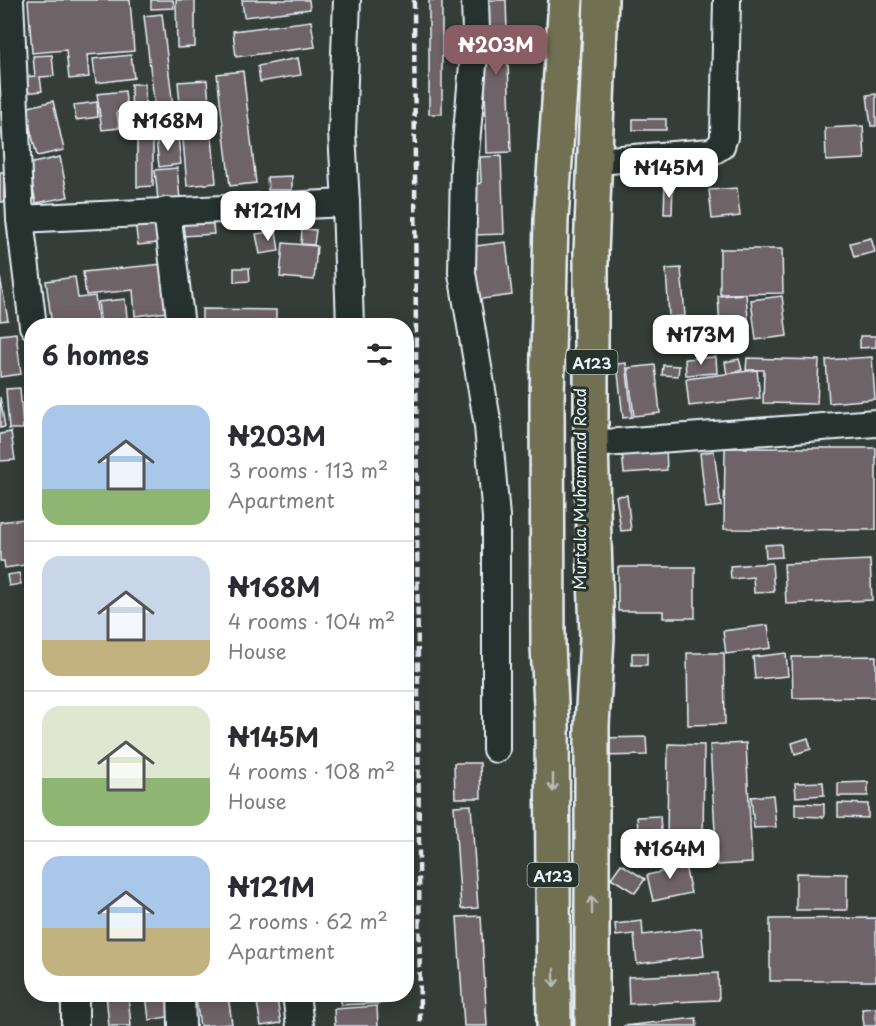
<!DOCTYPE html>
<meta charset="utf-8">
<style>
:root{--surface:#fff;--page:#f7f7f7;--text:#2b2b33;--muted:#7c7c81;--line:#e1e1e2;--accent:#8a5d65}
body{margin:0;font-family:"Playpen Sans",sans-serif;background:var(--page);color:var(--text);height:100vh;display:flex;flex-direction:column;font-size:22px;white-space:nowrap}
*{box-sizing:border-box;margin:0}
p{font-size:20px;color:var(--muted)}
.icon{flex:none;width:33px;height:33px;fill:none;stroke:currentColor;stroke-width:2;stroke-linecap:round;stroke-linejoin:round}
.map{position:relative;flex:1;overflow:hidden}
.drawer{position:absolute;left:24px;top:318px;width:390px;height:684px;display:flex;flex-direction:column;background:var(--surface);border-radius:24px;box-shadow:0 3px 15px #0003}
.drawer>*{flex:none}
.price{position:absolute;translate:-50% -51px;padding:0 14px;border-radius:12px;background:#fff;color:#222;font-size:20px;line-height:39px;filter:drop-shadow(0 2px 3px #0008)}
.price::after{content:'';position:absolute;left:50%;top:36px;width:18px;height:14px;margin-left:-9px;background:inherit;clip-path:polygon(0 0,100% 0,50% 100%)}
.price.current{background:var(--accent);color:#fff}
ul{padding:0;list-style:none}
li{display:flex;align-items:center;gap:18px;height:150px;padding:0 18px}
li+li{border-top:2px solid var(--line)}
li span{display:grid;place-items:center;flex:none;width:168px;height:120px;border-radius:18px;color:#555}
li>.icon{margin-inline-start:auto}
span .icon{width:72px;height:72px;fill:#fffc;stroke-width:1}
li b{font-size:26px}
h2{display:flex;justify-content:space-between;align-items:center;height:72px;padding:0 18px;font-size:26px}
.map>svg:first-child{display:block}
</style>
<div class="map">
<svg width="876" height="1026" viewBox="0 0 876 1026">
<rect width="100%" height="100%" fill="#343d38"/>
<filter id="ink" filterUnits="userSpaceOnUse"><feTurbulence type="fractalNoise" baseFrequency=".0167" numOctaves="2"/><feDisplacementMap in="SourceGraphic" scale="12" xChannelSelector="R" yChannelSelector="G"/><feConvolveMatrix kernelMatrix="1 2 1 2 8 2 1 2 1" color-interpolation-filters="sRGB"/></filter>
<g filter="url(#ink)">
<g fill="#6e6366" stroke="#e8f1f8" stroke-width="1.5">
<polygon points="28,0 130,0 134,51 87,55 89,77 69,79 66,50 32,53"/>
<polygon points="151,0 173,0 174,8 151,9"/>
<polygon points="176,0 195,0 195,47 177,48"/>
<polygon points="242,0 309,0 310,9 244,17"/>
<rect x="429" y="0" width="13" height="114"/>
<polygon points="482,0 506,0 511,152 487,153"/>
<polygon points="162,14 176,132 158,134 144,16"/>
<polygon points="311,21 315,47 236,57 233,31"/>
<polygon points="52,55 54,76 40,77 42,91 25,93 24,77 35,76 33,56"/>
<polygon points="131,55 134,78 96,83 93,59"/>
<polygon points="298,58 301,75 260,82 258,66"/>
<polygon points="243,71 256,183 230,186 217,74"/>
<polygon points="207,80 216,183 187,186 178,82"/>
<polygon points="131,84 145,84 146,130 132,130"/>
<polygon points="125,91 127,111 117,112 119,128 102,130 97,94"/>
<polygon points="876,94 876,126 871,126 867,95"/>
<polygon points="53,101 64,150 37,156 25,108"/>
<polygon points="97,102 98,117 76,120 74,105"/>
<rect x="633" y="119" width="33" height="11"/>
<polygon points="863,126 865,159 826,161 825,128"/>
<polygon points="137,134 153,134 153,186 137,187"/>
<polygon points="178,137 181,164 159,167 156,139"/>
<polygon points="501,156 504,234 474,235 473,184 481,183 480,157"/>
<polygon points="60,157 68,197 36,203 28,164"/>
<polygon points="177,168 180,199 158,201 155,170"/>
<rect x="0" y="172" width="4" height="30"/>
<polygon points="292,176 292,190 268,190 267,177"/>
<polygon points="665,184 673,184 672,214 664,214"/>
<polygon points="737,188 740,216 712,219 709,190"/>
<polygon points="212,216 214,234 183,236 182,218"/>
<polygon points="155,219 158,243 138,245 135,221"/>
<polygon points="302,229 316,230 314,245 301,244"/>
<polygon points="276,231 279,251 260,254 256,234"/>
<polygon points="871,238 875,252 854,257 850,243"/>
<polygon points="506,242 512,295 475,300 469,247"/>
<polygon points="283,243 317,246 314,280 280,277"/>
<polygon points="720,249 782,249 783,293 720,294"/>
<polygon points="163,264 168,312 135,316 133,290 86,295 83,272"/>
<polygon points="234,268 249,268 250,281 234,282"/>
<polygon points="681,268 685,316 669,317 666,269"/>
<polygon points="0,277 8,320 0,321"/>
<polygon points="75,277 78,298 95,296 99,326 52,326 46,281"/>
<polygon points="746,294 750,342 721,344 718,296"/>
<polygon points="782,296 787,336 756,340 751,300"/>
<polygon points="125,299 128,326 101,326 98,302"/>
<polygon points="202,309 276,310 276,326 202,326"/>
<polygon points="139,320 166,321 166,326 139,326"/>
<polygon points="16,333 21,374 0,377 0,335"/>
<polygon points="860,336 876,336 876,347 860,348"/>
<polygon points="716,357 717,373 686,375 685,359"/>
<polygon points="872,357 875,399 829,403 826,360"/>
<polygon points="747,358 819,360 817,404 763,403 764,370 746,370"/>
<polygon points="739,359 742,370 727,374 725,362"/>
<polygon points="626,363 632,417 623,418 617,364"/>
<polygon points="655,365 660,413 634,416 628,368"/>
<polygon points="663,365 679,366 678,376 662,375"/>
<polygon points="757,370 760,398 689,406 686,379"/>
<polygon points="20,388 23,429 9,429 6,389"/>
<polygon points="0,397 5,427 0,428"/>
<polygon points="11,432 15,460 0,461 0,434"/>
<polygon points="725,448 876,448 876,530 724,529"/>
<polygon points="666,449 667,470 624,473 622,452"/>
<polygon points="714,451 721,506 706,508 700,453"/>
<polygon points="627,495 631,530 621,531 616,496"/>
<polygon points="24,519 31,564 5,568 4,561 0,561 0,522"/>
<polygon points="781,544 782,557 766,558 765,545"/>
<polygon points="870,560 872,600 786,604 784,564"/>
<polygon points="772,563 774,592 754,593 753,577 731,579 730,566"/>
<polygon points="618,567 695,567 695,618 663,618 663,611 618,611"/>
<polygon points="19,573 21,584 9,586 7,575"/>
<polygon points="768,625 771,648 726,654 723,631"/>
<rect x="632" y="653" width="15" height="12"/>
<polygon points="687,653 724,653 725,724 688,725"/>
<polygon points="786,653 788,676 755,679 753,657"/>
<polygon points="876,656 876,697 793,698 792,657"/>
<polygon points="646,737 647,755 600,756 599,738"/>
<polygon points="808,738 811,749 795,754 792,743"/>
<polygon points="746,743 752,863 717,865 710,745"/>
<polygon points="668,744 704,745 703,844 667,844"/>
<polygon points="454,763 480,763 481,798 455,798"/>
<polygon points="823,782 824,795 796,797 795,783"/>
<polygon points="868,782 868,796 838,796 838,783"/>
<polygon points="773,795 776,827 754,828 751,797"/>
<polygon points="795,803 824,804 824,817 795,816"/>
<polygon points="838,803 868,804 868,818 838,817"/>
<polygon points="471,805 478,908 461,909 454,806"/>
<polygon points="660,816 661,830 638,832 637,817"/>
<polygon points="683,857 691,893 653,901 647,875 661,872 659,863"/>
<polygon points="621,864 645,879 635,893 611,878"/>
<polygon points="796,873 847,874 847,910 796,910"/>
<polygon points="481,916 487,1026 464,1026 457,917"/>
<polygon points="876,918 876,981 770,981 770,919"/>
<polygon points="642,921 643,935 701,928 704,956 637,964 634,934 616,936 615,924"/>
<polygon points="718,973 719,1000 629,1004 628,977"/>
<polygon points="106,994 128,994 131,1026 109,1026"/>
<polygon points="146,994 177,994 180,1015 149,1020"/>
<polygon points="341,994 384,994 384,1003 341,1005"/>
<polygon points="228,995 232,1024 200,1026 196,1000"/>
<polygon points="277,999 281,1023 261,1026 257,1003"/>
<polygon points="377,1006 378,1026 335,1026 334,1009"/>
<polygon points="876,1008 876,1026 864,1026 862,1009"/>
<polygon points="696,1018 697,1026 623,1026"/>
</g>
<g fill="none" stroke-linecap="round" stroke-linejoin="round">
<defs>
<g id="minor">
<polyline points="10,0 20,219 33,326"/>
<polyline points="347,0 342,133 346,203 350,326"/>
<polyline points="475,0 476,32 464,165 462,273 488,426 496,517 496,749"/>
<polyline points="596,161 711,152 721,146 724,137 727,0"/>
<polyline points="167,211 181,326"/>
<polyline points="20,219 346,203"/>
<polyline points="591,444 876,423"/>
<polyline points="75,994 75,1026"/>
<polyline points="181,994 182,1026"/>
<polyline points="296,994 300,1026"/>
</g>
<g id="highway">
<polyline points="554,1026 552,724 548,646 547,401 551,220 566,0"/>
<polyline points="592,1026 592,725 597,637 591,444 591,253 601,0"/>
</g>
</defs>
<use href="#minor" stroke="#e8f1f8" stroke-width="30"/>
<use href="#highway" stroke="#e8f1f8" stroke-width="38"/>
<use href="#minor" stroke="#26332d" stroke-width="26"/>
<use href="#highway" stroke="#716f52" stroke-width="33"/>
<polyline stroke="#e8f1f8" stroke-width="4.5" stroke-dasharray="9 4.5" stroke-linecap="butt" points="414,0 420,1026"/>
</g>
<defs><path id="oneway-shaft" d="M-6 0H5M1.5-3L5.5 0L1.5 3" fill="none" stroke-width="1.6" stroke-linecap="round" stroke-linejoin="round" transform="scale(1.5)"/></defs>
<g stroke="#b8bdb6">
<use href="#oneway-shaft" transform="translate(553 783) rotate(90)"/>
<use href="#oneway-shaft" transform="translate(592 905) rotate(-90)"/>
<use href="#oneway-shaft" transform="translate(554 978) rotate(90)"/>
</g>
</g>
<g text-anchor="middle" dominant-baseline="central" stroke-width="6" stroke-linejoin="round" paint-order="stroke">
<g fill="#26332d" stroke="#aeb8bb" stroke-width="1.5">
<rect x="566.5" y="350" width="51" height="24" rx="4.5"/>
<rect x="527.5" y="863" width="51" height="24" rx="4.5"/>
</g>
<g font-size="15" font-weight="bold" fill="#e8f1f8">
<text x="592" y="362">A123</text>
<text x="553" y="875">A123</text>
</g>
<g font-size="16" fill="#e8f1f8" stroke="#26332d">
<text transform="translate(579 489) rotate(-90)">Murtala Muhammad Road</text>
</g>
</g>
</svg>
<b class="price current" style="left:496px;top:76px">₦203M</b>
<b class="price" style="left:168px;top:152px">₦168M</b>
<b class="price" style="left:669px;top:199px">₦145M</b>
<b class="price" style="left:268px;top:242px">₦121M</b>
<b class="price" style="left:701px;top:366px">₦173M</b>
<b class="price" style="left:670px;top:880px">₦164M</b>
<section class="drawer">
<h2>6 homes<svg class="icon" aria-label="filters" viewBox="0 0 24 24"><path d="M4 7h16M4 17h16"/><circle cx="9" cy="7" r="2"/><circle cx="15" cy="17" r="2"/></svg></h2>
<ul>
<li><span style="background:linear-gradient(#a9c7e8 70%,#8fb573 0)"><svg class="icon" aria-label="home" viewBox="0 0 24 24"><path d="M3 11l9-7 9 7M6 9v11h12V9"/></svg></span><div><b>₦203M</b><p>3 rooms · 113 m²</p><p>Apartment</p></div></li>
<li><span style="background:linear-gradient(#c9d6e8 70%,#c2b280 0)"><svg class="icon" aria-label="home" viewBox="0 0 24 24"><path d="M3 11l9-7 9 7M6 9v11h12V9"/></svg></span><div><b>₦168M</b><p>4 rooms · 104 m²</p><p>House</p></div></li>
<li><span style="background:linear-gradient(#dfe7d0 60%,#8fb573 0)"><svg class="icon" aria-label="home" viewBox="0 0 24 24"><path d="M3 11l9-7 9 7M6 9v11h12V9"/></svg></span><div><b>₦145M</b><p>4 rooms · 108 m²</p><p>House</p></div></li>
<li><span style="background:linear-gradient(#a9c7e8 60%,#c2b280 0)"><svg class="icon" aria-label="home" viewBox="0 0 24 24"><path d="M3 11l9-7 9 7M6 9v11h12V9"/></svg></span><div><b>₦121M</b><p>2 rooms · 62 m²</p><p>Apartment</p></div></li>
</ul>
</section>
</div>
